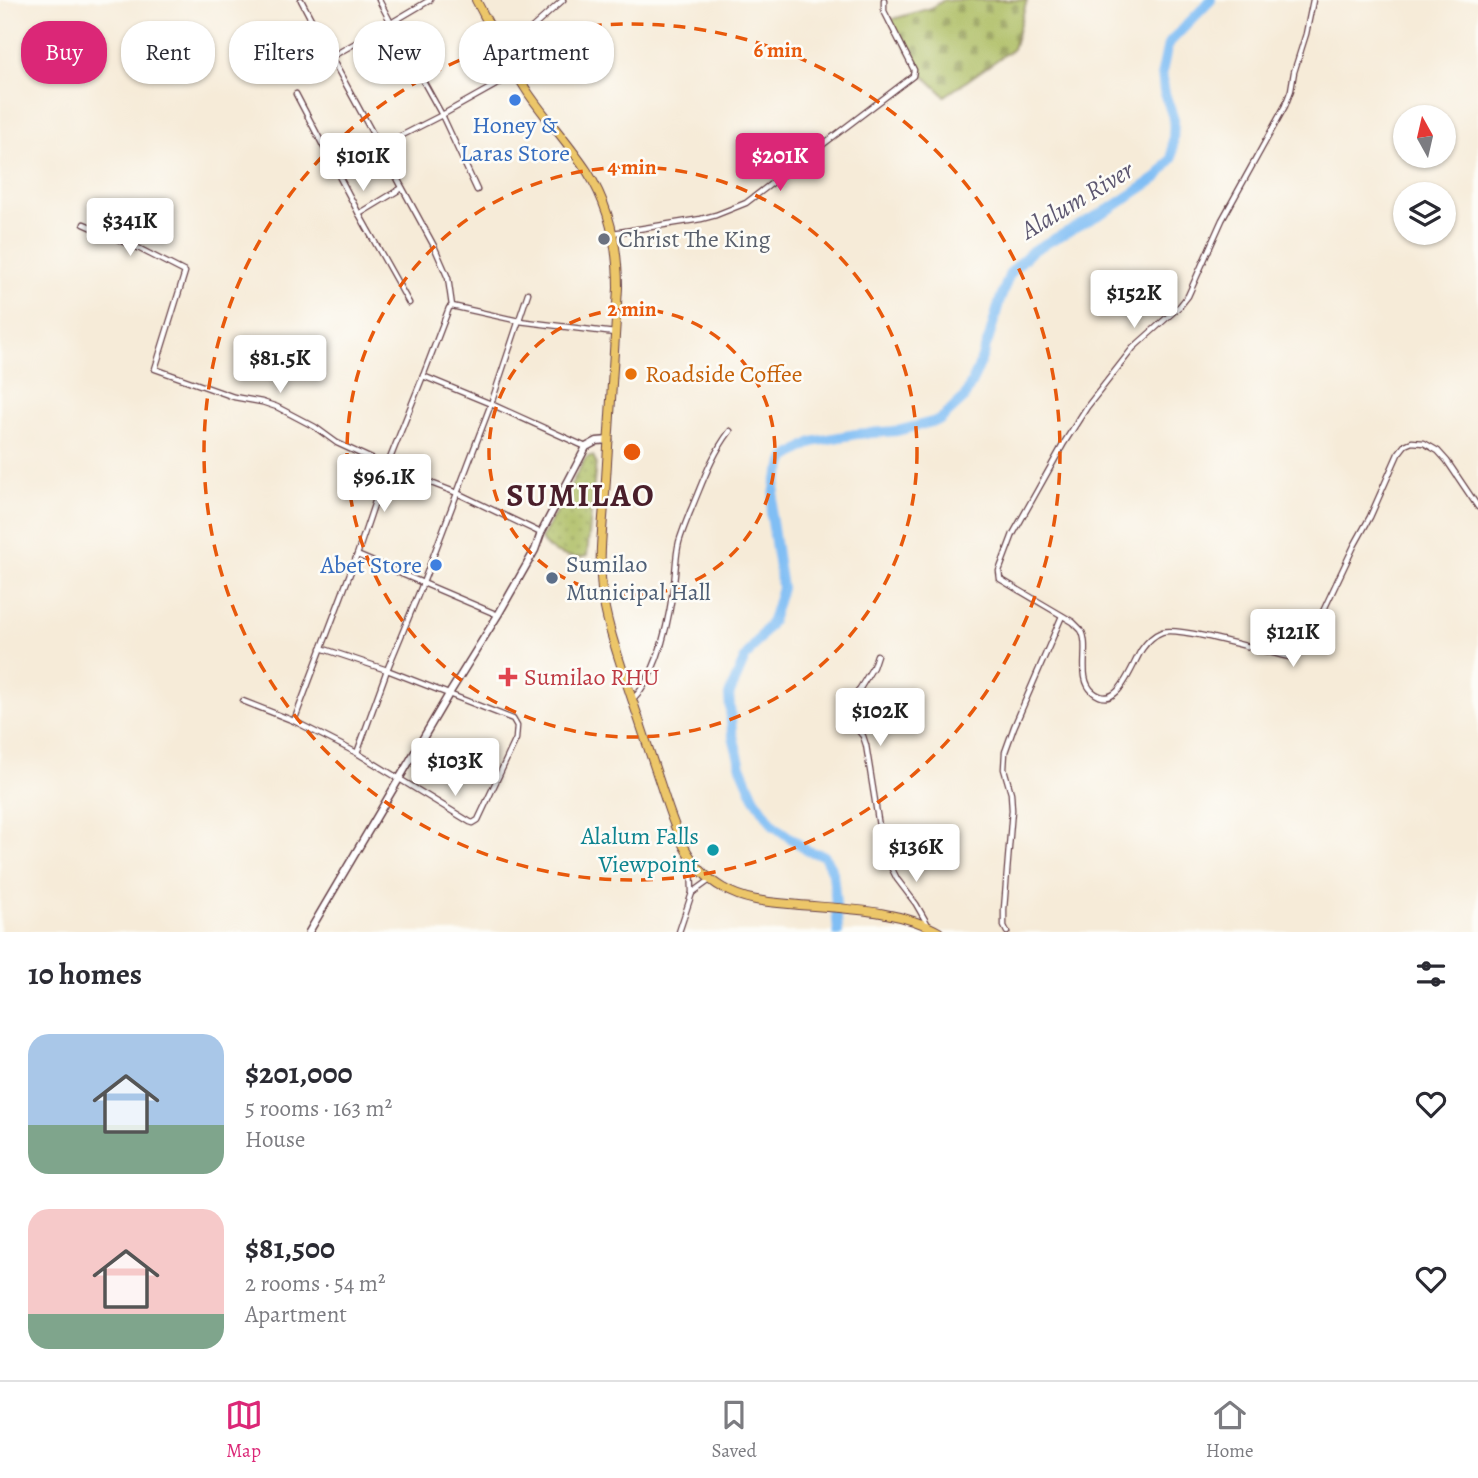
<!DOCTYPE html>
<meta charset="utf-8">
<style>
:root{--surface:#fff;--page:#f7f7f7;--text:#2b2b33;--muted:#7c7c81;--line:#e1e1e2;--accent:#db2777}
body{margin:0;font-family:Alegreya,serif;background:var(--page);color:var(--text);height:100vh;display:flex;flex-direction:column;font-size:26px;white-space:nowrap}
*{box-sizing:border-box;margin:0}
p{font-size:23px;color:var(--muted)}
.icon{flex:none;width:38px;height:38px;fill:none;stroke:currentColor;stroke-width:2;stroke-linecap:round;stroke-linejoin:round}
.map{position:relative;height:932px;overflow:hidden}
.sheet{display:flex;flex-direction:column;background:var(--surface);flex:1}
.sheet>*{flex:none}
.top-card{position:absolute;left:21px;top:21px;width:700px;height:63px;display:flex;gap:14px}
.needle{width:46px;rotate:352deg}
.tools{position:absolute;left:1393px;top:105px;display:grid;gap:14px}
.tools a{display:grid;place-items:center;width:63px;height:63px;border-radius:50%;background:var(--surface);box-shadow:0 2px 5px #0004;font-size:35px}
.price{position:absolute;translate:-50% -60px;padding:0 16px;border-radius:7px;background:#fff;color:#222;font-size:23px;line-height:46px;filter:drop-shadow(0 2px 4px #0008)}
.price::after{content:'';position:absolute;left:50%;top:42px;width:21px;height:16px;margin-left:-10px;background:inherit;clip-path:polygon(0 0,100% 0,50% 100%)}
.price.selected{background:var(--accent);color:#fff}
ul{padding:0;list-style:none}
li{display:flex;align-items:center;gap:21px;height:175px;padding:0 28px}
li span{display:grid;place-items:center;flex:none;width:196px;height:140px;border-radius:21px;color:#555}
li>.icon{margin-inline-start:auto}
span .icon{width:84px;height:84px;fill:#fffc;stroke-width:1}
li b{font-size:30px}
h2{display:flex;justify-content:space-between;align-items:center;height:84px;padding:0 28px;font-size:30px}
.pill{padding:0 24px;border-radius:28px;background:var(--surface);box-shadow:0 2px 5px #0004;font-size:24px;line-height:63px}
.pill.selected{background:var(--accent);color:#fff}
.dock{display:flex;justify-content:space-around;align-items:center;height:98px;border-top:2px solid var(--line);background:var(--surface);font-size:19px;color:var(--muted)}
.dock a{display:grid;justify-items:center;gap:4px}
.dock .selected{color:var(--accent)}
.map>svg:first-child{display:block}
</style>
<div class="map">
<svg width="1478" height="932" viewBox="0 0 1478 932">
<defs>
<pattern id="cemetery-stones" width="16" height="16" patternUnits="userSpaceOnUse" patternTransform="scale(1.75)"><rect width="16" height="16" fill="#acbc60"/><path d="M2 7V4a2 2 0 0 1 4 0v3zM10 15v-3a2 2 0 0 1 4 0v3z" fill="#8e984f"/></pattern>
<pattern id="park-dots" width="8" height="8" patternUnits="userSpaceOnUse" patternTransform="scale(1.75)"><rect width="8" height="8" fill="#acbc60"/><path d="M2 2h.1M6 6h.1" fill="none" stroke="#8e984f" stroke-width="1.8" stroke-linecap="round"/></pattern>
</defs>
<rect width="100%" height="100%" fill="#fdfcf7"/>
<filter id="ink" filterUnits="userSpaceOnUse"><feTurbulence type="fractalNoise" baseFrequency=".0143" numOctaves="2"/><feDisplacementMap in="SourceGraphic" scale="14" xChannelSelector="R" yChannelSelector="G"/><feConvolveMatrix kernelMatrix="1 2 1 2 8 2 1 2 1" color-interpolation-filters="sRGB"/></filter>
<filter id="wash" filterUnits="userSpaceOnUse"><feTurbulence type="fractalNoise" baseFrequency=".00686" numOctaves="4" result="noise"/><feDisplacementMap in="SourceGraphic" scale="28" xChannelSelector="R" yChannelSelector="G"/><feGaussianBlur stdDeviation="1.57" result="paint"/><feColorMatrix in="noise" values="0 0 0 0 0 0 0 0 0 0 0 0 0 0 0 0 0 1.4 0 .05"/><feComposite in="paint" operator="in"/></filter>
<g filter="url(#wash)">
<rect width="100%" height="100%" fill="#f6ebd8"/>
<polygon fill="url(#cemetery-stones)" stroke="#7b6e46" stroke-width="2" points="944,0 1027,0 1013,49 945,96 922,74 889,20 931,8"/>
<path fill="url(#park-dots)" stroke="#7b6e46" stroke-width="2" d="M590,456H593L596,462L587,556C573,561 548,553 541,539L585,459Z"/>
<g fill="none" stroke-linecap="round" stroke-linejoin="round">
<polyline stroke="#80bef4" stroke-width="10" points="838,932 835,893 833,874 829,864 823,855 808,851 774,826 754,797 741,767 732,732 729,695 745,658 772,621 782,588 771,515 776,482 786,458 812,442 856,434 897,431 940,420 964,398 977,371 989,338 999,303 1010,273 1032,251 1113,207 1158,177 1172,158 1174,120 1164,91 1162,72 1168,44 1211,0"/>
</g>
</g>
<g filter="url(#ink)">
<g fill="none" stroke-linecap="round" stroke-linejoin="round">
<defs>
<g id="minor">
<polyline points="301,0 331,57 391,23 442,115 477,190"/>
<polyline points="379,0 391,23 430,0"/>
<path d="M1313,0L1306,34L1294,72L1291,90L1285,106L1222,220L1188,296L1180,306L1133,348L1087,407L1064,443L1013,534L999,571L1000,579L1073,622C1074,623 1080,629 1081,630C1091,646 1076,678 1093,692C1118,713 1132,664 1142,649C1147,642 1154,635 1162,632C1179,626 1266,652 1289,657L1318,622L1354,546L1370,517L1398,454L1405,445L1412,442L1424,443L1438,451L1447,461L1478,507"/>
<polyline points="505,52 563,0"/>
<polyline points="331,57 434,246 448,278 452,306"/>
<polyline points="296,94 359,214 409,303"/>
<polyline points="336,169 442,115 517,73"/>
<polyline points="359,214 402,188"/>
<polyline points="84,224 138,248 185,272 155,369 234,397 262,402 277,407 315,427 337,443 387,466 357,555"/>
<polyline points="613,233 701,219 716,215 746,203 913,76 914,70 884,11 884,0"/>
<polyline points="423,376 387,466 457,493 541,533"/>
<polyline points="586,447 491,404 423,376 449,308 452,306 519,321 615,333"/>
<polyline points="498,615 423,583 491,404 528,293"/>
<polyline points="877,655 873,667 848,708 848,713 850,720 863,736 866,745 883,851 897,879 916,904 928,925"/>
<path d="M633,699C658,674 668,624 673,590C676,574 675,558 679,542C682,532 686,522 690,512C702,484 711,456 730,431"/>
<polyline points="243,701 294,721 357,753 470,822 473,823 478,820 516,739 517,726 513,719 387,670 321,648"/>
<polyline points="294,721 357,555 423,583 387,670 357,753"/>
<polyline points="691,859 692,893"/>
<polyline points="679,932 692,893 710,880"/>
<polyline points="1007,932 1004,926 1004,909 1012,810 1011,793 1004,769 1005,752 1014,727 1062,616"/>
</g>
<polyline id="tertiary" points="309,932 449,694 498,615 535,550 541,533 586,447 597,441 609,440"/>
<path id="trunk" d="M476,0C493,32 509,64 529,94C547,120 569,144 587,171C610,207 618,246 618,288C614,352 610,415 606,479C604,515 598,553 602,590C606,623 618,655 628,687C638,717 648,747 658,777C672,818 682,865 723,888C743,900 766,902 789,904C837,909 897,908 939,932"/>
</defs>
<use href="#minor" stroke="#643e45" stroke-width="7"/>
<use href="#tertiary" stroke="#643e45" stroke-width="9"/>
<use href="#trunk" stroke="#643e45" stroke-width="10"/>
<use href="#minor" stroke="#fff" stroke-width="4.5"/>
<use href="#tertiary" stroke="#fff" stroke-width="6"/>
<use href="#trunk" stroke="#ecc669" stroke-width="8"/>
</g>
</g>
<g fill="none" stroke="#e8590c" stroke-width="3.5" stroke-dasharray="12 9">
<circle cx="632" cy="452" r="143"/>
<circle cx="632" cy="452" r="285"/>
<circle cx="632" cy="452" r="428"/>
</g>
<g fill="#3f7fe0" stroke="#fdfcf7" stroke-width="2.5">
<circle cx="515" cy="100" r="7"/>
<circle cx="436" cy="565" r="7"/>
</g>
<circle fill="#6b7280" stroke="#fdfcf7" stroke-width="2.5" cx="604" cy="239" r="7"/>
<circle fill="#e8710a" stroke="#fdfcf7" stroke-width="2.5" cx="631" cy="374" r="7"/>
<circle fill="#5c6f8a" stroke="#fdfcf7" stroke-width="2.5" cx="552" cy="578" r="7"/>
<path fill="#e0444e" stroke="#fdfcf7" stroke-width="2.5" d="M504.5 666.5h7v7h7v7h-7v7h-7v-7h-7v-7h7z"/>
<circle fill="#0f9aa8" stroke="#fdfcf7" stroke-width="2.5" cx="713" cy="850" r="7"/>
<g text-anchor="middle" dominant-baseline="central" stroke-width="5" stroke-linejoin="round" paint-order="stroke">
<g font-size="24" fill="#366cbe" stroke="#fdfcf7">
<text x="515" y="125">Honey &amp;<tspan x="515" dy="28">Laras Store</tspan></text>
<text x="422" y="565" text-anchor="end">Abet Store</text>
</g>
<g font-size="24" fill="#5b616d" stroke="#fdfcf7" text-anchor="start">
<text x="618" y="239">Christ The King</text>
</g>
<g font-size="24" fill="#c56008" stroke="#fdfcf7" text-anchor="start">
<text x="645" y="374">Roadside Coffee</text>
</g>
<g font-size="24" fill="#4e5e75" stroke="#fdfcf7" text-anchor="start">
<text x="566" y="564">Sumilao<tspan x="566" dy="28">Municipal Hall</tspan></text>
</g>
<g font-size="24" fill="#be3a42" stroke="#fdfcf7" text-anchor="start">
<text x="524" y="677">Sumilao RHU</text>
</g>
<g font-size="24" fill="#0d838f" stroke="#fdfcf7" text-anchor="end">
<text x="699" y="836">Alalum Falls<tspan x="699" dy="28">Viewpoint</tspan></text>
</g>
<g font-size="26" font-style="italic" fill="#5d5771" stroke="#fdfcf7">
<text transform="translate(1077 200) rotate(-31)">Alalum River</text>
</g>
<g font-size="32" font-weight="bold" letter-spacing="2" fill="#4a1f2b" stroke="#fdfcf7">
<text x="581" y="495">SUMILAO</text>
</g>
</g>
<circle cx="632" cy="452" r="10" fill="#e8590c" stroke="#fdfcf7" stroke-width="3.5"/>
<g font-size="21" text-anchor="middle" font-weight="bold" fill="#e8590c" stroke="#fdfcf7" stroke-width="5" stroke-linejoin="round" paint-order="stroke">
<text x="778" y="57">6 min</text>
<text x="632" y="174">4 min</text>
<text x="632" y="316">2 min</text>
</g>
</svg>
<div class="tools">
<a><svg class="needle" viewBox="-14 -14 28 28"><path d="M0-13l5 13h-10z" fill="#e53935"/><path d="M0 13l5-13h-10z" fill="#7c7c81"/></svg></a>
<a><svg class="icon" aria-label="layers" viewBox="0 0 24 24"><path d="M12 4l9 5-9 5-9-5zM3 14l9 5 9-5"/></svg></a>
</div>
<b class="price" style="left:363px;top:193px">$101K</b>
<b class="price selected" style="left:780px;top:193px">$201K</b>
<b class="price" style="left:130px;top:258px">$341K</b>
<b class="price" style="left:1134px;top:330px">$152K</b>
<b class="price" style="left:280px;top:395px">$81.5K</b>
<b class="price" style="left:384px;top:514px">$96.1K</b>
<b class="price" style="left:1293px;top:669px">$121K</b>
<b class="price" style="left:880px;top:748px">$102K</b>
<b class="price" style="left:455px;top:798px">$103K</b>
<b class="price" style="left:916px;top:884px">$136K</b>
<div class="top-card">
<a class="pill selected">Buy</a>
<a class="pill">Rent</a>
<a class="pill">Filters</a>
<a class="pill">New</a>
<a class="pill">Apartment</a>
</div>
</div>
<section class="sheet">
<h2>10 homes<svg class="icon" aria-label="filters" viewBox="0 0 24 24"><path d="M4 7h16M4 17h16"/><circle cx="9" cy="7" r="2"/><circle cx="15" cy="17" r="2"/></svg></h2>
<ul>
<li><span style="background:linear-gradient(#a9c7e8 65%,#7fa58c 0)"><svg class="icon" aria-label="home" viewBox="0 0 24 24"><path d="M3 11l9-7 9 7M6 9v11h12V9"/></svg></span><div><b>$201,000</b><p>5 rooms · 163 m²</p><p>House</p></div><svg class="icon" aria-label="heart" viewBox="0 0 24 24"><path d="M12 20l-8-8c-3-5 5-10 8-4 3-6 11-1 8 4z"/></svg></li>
<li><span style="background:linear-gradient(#f6c9c9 75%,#7fa58c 0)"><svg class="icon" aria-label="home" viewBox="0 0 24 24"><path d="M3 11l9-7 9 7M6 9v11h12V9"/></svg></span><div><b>$81,500</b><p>2 rooms · 54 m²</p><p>Apartment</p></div><svg class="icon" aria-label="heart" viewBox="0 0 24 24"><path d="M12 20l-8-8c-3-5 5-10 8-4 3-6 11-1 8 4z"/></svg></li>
</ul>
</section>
<nav class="dock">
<a class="selected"><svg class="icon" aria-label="map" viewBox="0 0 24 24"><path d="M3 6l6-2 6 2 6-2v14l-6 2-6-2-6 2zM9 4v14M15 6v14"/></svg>Map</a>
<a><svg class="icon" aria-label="saved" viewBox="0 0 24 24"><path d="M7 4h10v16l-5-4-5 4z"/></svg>Saved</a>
<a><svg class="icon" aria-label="home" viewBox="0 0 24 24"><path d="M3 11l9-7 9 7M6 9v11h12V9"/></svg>Home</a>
</nav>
